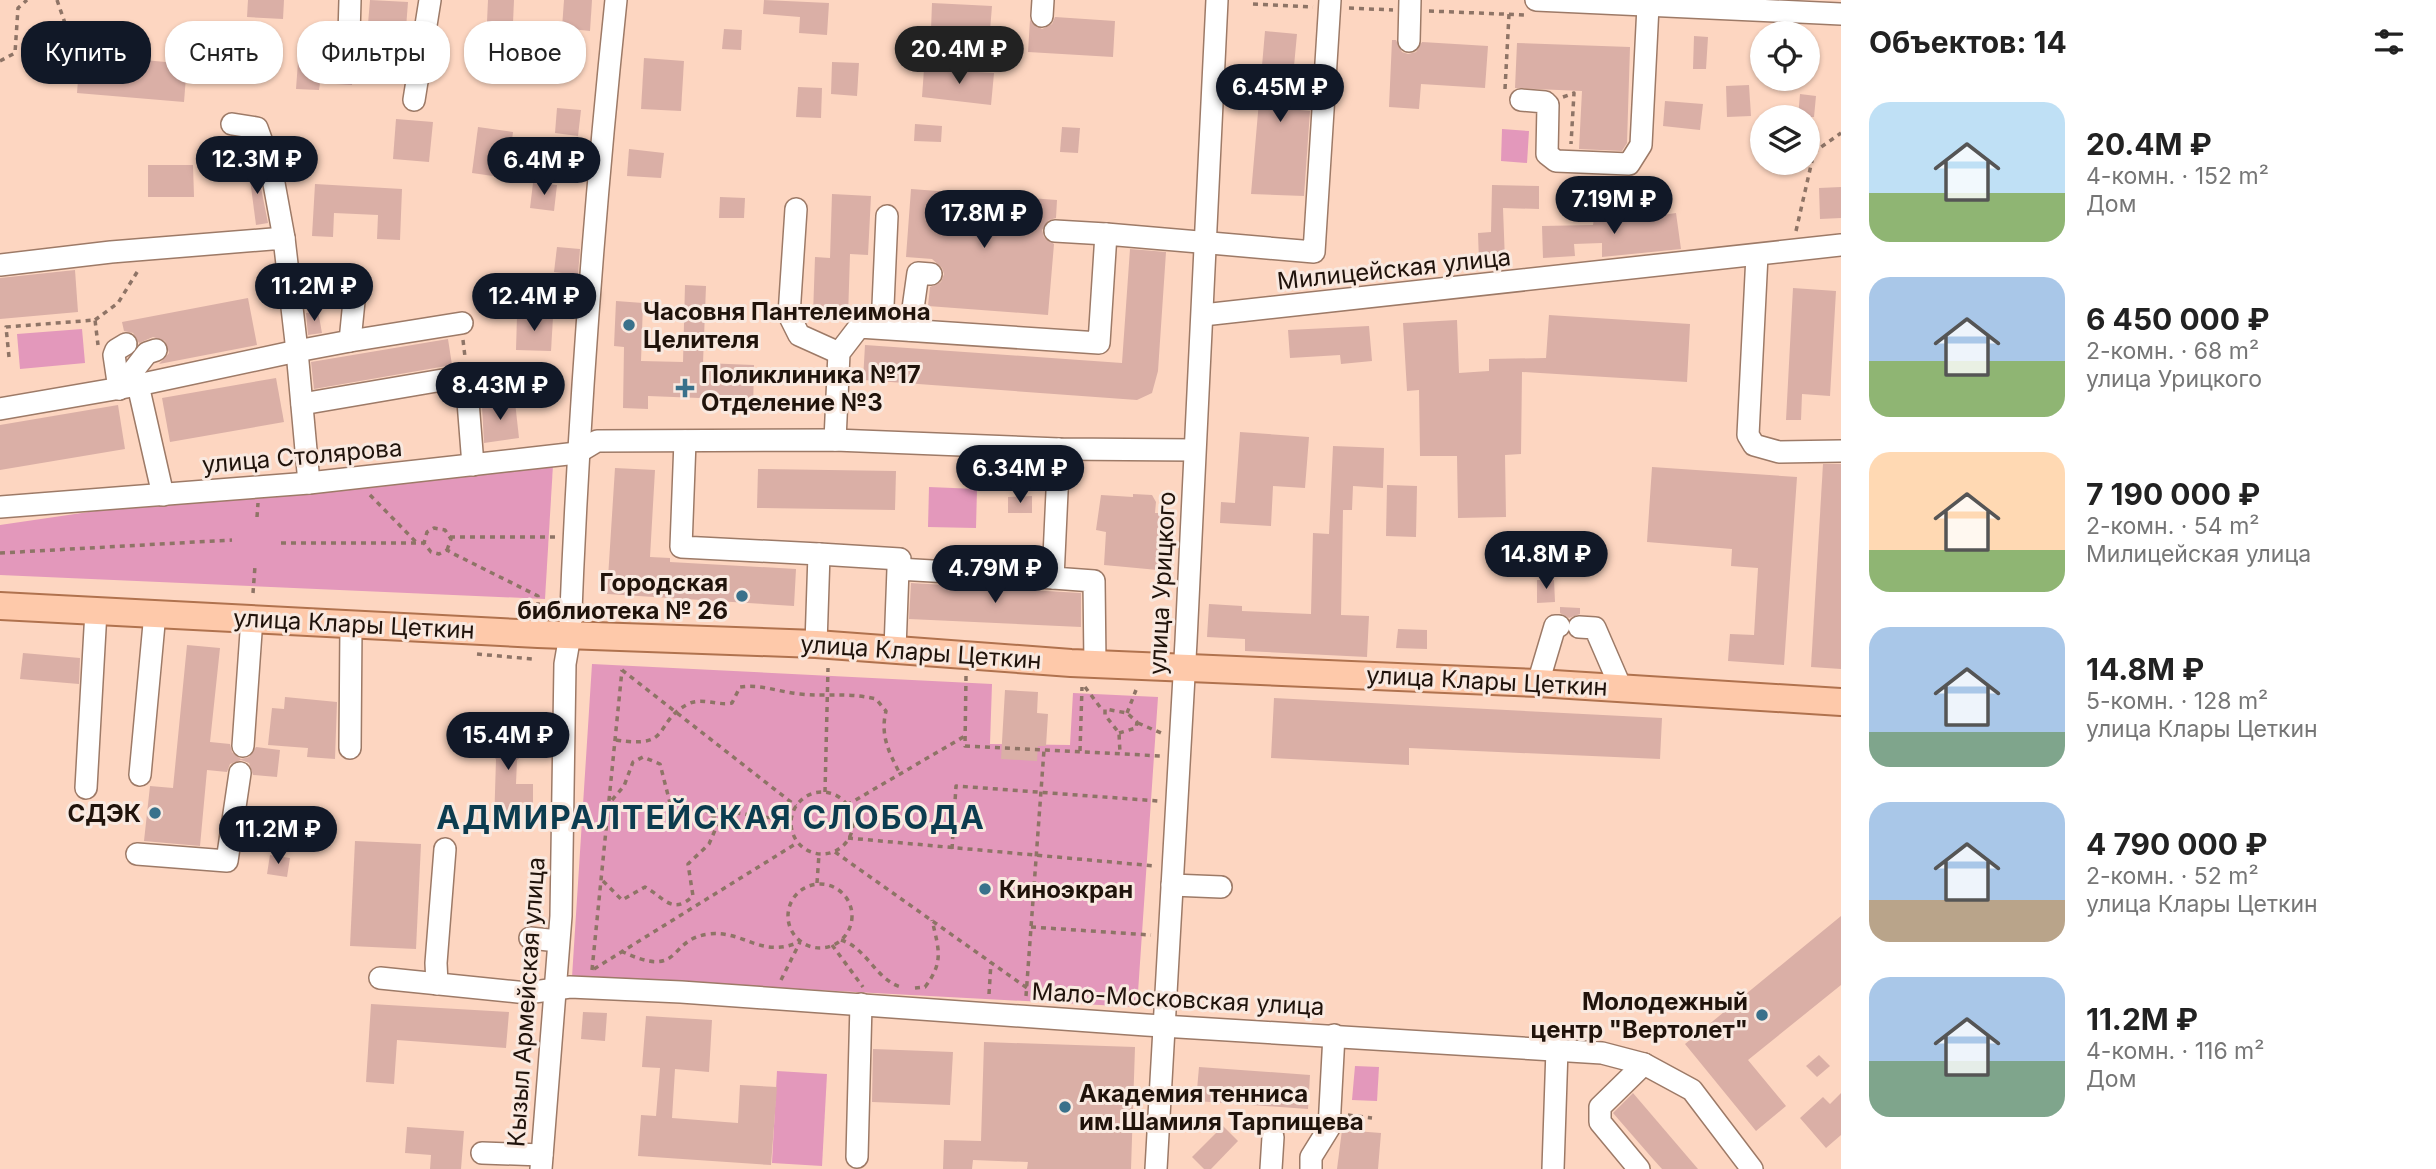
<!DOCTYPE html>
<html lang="ru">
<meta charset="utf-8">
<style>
:root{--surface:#fff;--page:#f6f6f6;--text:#222;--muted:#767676;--accent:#111827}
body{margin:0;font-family:Inter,sans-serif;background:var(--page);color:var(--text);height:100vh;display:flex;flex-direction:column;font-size:26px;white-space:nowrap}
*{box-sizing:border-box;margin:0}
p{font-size:23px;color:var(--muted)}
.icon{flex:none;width:38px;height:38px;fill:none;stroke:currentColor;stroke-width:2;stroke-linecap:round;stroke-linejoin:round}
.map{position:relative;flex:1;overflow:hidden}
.details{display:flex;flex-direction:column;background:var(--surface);width:595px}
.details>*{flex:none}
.top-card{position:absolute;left:21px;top:21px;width:665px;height:63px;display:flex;gap:14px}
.controls{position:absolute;left:1750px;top:21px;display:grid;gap:14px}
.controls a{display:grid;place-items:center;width:70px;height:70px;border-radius:50%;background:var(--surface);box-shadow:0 2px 5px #0004;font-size:35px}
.price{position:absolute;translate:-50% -60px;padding:0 16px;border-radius:24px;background:var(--accent);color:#fff;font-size:23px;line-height:46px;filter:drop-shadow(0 2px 4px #0008)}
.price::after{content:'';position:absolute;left:50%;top:42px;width:21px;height:16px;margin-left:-10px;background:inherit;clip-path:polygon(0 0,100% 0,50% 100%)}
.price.current{background:#222;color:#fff}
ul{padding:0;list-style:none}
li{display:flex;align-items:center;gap:21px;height:175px;padding:0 28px}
li span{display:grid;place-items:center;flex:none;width:196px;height:140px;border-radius:21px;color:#555}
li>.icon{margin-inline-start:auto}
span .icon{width:84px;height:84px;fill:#fffc;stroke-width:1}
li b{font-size:30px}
h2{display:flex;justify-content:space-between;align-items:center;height:84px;padding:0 28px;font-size:30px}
.chip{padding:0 24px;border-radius:28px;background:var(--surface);box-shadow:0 2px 5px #0004;font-size:24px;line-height:63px}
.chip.current{background:var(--accent);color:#fff}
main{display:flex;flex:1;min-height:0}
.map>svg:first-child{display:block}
</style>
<main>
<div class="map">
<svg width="1841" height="1169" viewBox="0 0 1841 1169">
<rect width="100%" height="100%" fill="#fdd6c1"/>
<g fill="#e398bb">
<polygon points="1502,129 1529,131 1527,163 1501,161"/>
<polygon points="82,329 85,363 20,369 17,334"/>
<polygon points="553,465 545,599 0,575 0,525 259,487"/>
<polygon points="929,487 977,489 976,528 928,527"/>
<polygon points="592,664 992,684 990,744 1070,745 1073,693 1158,697 1137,1007 572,977"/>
<polygon points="1355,1066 1379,1067 1377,1101 1352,1100"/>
<polygon points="777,1071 827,1074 822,1166 772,1163"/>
</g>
<g fill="#daafa6">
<polygon points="248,0 284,0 283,19 247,17"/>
<polygon points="370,0 408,2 406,28 368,24"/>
<polygon points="488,0 514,0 513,23 487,22"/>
<polygon points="564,0 592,0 590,31 562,28"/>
<polygon points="764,0 829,3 827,35 799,33 800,17 763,14"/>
<polygon points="932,3 992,6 989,43 973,42 973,32 931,30"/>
<polygon points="1055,17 1115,21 1113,57 1028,52 1030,20 1042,29 1052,24"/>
<polygon points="724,29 742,30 741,50 722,49"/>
<polygon points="1265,31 1297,34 1290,109 1310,111 1304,196 1251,194"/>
<polygon points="1694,36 1708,37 1706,69 1693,69"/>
<polygon points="1392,40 1396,40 1402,52 1408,54 1416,52 1422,42 1488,46 1485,88 1421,84 1419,109 1389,107"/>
<polygon points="1517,43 1630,47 1627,143 1622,151 1579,149 1582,91 1515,88"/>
<polygon points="80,54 187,64 184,102 77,93"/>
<polygon points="327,57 354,58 352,85 320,83 319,90 296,89 298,62 327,65"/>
<polygon points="644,58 684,61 681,111 641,109"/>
<polygon points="832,62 859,63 857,96 831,94"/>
<polygon points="924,69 994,73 991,105 922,97"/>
<polygon points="1749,85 1751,116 1727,117 1726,86"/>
<polygon points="798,87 822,88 821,118 796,117"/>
<polygon points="1800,94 1816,96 1814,117 1798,117"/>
<polygon points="1665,101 1703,104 1700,130 1663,126"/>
<polygon points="557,108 581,110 578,136 555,133"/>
<polygon points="396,119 433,122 429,162 393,159"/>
<polygon points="915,124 942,126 941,142 914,141"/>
<polygon points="478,127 513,132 507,178 472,173"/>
<polygon points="1062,127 1080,128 1078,153 1060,152"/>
<polygon points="629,149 664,153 661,178 627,176"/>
<polygon points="256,163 268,223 256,225 248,164"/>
<polygon points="148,165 193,165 194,197 148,197"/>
<polygon points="533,183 557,185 554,211 530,208"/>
<polygon points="315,184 402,189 400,240 377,239 378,215 334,213 333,237 312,236"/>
<polygon points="1492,185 1539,186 1539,209 1503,208 1505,261 1479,262 1478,233 1491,232"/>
<polygon points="1841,187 1841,218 1820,219 1819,188"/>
<polygon points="911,189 1057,200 1056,218 1049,220 1042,230 1044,237 1054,244 1048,315 928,306 930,287 941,282 944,274 942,268 932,259 906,257"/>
<polygon points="832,194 871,196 868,255 850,254 848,317 813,315 815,257 830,258"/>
<polygon points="720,197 745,198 744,218 719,218"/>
<polygon points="1676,213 1681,249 1602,257 1602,243 1574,244 1575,256 1543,258 1542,226 1593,225 1594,219 1635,219"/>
<polygon points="557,247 580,249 578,275 554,272"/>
<polygon points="1130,249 1166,252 1158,371 1152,393 1137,400 863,380 865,345 1122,363"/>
<polygon points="75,270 78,312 0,319 0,278"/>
<polygon points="685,285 706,286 703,363 754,365 753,412 724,411 725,399 648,396 648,409 623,408 624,347 614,346 616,301 643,303 641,361 683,362"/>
<polygon points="1793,288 1836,291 1830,396 1802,394 1801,420 1786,420"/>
<polygon points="248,298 257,345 159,364 169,353 165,341 153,337 139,343 133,333 124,331 122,322"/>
<polygon points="318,311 322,333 308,335 306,313"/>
<polygon points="1549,315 1690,324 1687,382 1522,372 1521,454 1505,455 1506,517 1458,518 1457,456 1420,456 1419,390 1407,391 1403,323 1457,320 1459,373 1489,371 1489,359 1546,358"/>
<polygon points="517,316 553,317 551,351 516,350"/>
<polygon points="1369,326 1372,361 1341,364 1340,355 1290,358 1288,330"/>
<polygon points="448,339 452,365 314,389 311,362"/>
<polygon points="276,378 284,422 170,442 162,398"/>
<polygon points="515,402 519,438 484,443 482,406"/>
<polygon points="118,405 125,449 0,470 0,425"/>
<polygon points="1240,432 1309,437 1305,488 1273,486 1271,526 1220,523 1221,502 1235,503"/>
<polygon points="1333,446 1384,448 1383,488 1353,486 1352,510 1343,510 1341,615 1369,616 1367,657 1245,651 1245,639 1207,637 1209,604 1242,606 1242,611 1311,614 1313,533 1329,534"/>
<polygon points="1823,464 1841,464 1841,669 1811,667"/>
<polygon points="1652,467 1797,477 1784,665 1728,661 1730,634 1754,635 1758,568 1731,566 1732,549 1647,542"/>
<polygon points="615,468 655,470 650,557 670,558 670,562 796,569 794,606 607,594"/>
<polygon points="758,469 896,471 895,510 757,508"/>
<polygon points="1387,485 1417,486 1416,537 1386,536"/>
<polygon points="1133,494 1152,495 1156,502 1155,513 1160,513 1158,570 1104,565 1106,532 1096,530 1101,495 1133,497"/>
<polygon points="1032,496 1032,513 1008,513 1008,497"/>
<polygon points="1537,580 1554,580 1555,602 1537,603"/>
<polygon points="911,583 1081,593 1081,627 909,619"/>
<polygon points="1560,607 1580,608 1580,614 1569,618 1560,613"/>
<polygon points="1398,629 1427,630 1427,649 1396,648"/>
<polygon points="187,645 220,648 210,742 230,744 232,752 241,759 249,757 256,747 280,750 277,777 253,775 249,763 241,760 230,764 227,772 207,770 200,846 144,841 150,786 173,788"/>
<polygon points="23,653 80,658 79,684 20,679"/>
<polygon points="1005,690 1038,692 1037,713 1048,714 1046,746 1038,746 1037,761 1001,759"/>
<polygon points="285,697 337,702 335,759 307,757 308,748 268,745 272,708 284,709"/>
<polygon points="1274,698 1662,718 1660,759 1409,748 1409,765 1271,758"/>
<polygon points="501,723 512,723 526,735 527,752 517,760 516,784 533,784 533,803 514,802 514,827 494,826 496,759 487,750 488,732"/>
<polygon points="355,841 421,844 416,949 350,946"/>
<polygon points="270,855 290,858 287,877 267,874"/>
<polygon points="1841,916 1841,985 1748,1060 1786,1106 1756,1131 1685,1044"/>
<polygon points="371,1004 509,1012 506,1048 397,1040 394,1084 366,1082"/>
<polygon points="583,1012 607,1013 605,1041 581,1039"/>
<polygon points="646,1016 712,1020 709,1072 675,1069 672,1118 738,1123 740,1085 777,1087 771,1165 638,1156 641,1115 656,1116 660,1068 642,1067"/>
<polygon points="984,1042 1135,1047 1131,1169 1027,1169 1028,1162 973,1160 972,1169 943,1169 944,1140 981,1141"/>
<polygon points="873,1049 953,1052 950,1105 872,1102"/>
<polygon points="1819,1055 1830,1066 1817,1077 1806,1066"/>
<polygon points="1199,1067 1310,1075 1308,1109 1196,1101"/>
<polygon points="1633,1093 1698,1169 1662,1169 1653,1159 1613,1113"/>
<polygon points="1841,1093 1841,1135 1826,1148 1800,1118 1823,1097 1830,1104"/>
<polygon points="1223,1126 1238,1141 1211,1169 1204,1169 1192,1157"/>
<polygon points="407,1127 464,1131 461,1169 430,1169 431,1155 405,1153"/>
<polygon points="1342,1130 1381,1133 1378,1169 1337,1169"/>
</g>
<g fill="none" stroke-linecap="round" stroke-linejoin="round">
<defs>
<g id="minor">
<polyline points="1536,0 1841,14"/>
<polyline points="1042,16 1043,0"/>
<polyline points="349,35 350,0"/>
<polyline points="1409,41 1410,0"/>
<polyline points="414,100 430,0"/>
<polyline points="1521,100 1545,102 1548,105 1547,154 1556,161 1629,164 1641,145 1648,6"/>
<polyline points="232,124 257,128 271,167 284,238"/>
<polyline points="796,209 789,315 799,335 839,353"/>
<polyline points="1055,231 1106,234"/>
<polyline points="1757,255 1748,435 1754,445 1779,452 1841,451"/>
<polyline points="0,265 111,252 284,238 297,351 350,341 355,291"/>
<polyline points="1203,315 1841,245"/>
<polyline points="882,328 887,216"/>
<polyline points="910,330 918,273 931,274"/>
<polyline points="350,341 462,323"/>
<polyline points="138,385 163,495"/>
<polyline points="119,389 147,353 156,350"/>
<polyline points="119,389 114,355 116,350 126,344"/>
<polyline points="302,404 466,376 473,465"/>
<polyline points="0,409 138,385 297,351 309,483"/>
<polyline points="835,440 839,353 859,327 1099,343 1106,234 1314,252 1330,0"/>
<polyline points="685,441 681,547 819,554 816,644"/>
<polyline points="1059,449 1053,578 1094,581 1095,664"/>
<polyline points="0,507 309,483 577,453 597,441 835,440 1059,449 1194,450"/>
<polyline points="819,554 900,559"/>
<polyline points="1579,627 1595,628 1621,688"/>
<polyline points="895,649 898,569 1053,578"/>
<polyline points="1538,683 1555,626 1559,626"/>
<polyline points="243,746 252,618"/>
<polyline points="350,748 351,625"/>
<polyline points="140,775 155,613"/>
<polyline points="86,788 96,611"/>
<polyline points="137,854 227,861 240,773"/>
<polyline points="1172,885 1221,887"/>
<polyline points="530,938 558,941"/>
<polyline points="380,978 527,993 570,987 681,992 1146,1025 1602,1053 1644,1064 1692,1090 1752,1169"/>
<polyline points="437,984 436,963 445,849"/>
<polyline points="482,1153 542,1155"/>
<polyline points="857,1157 861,1004"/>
<path d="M541,1169L561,916L565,664L570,635C578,423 594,211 616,0"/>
<polyline points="1156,1169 1186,641 1217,0"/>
<polyline points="1271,1169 1273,1137"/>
<polyline points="1311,1169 1311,1157 1329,1128 1334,1035"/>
<polyline points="1553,1169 1557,1049"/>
<polyline points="1639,1169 1600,1122 1600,1107 1644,1064"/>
</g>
<polyline id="major" points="0,606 538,634 816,644 1071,663 1538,683 1841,702"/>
</defs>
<use href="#minor" stroke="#9d7a67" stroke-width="24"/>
<use href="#major" stroke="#b0724e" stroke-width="30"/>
<g stroke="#8e7466" stroke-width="3.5" stroke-dasharray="5 5" stroke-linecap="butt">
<polyline points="57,0 67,29"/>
<polyline points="1253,4 1313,7"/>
<polyline points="1349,8 1393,10"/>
<polyline points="1429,11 1526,15"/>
<polyline points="0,61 15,53 18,8 27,0"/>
<polyline points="1505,89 1509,14"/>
<polyline points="1563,97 1574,93 1571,144"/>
<polyline points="1796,231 1814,152 1841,133"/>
<polyline points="95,320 118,303 139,269"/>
<polyline points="463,340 465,357"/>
<polyline points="9,357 6,327 95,320 98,345"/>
<polyline points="370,495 416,542"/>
<polyline points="257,517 258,503"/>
<polyline points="450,537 558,537"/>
<polyline points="281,543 424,543"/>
<polyline points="447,550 451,539 445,530 434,528 427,532 424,543 431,552 439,554 447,550 454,554 538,596 538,605"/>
<polyline points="0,553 232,540"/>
<polyline points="253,593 255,566"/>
<polyline points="477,654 532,659"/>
<polyline points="622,670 796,806"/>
<polyline points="966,676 965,746 1162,756"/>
<polyline points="1085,687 1103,711"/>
<polyline points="1127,713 1136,690"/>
<polyline points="1138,723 1161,733"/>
<polyline points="1119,733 1136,728 1137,722 1127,713 1105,709 1105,715 1119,733 1120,753"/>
<path d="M616,740C674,749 652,723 688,704C702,697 717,706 732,703L740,687C761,684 779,692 800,694C827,697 846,692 876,699L886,711C880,736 889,752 900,774"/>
<polyline points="1080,751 1082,687"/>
<polyline points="825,792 828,668"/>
<circle cx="822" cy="823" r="31"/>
<polyline points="612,800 624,786 633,762 643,757 660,764 670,803 791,821"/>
<polyline points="847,805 965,736"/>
<polyline points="848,838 1155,866"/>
<polyline points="952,849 956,786 1158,801"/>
<polyline points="835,852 1027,988"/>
<path d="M603,881L622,900L645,887C664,897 672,916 693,896L688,864L709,844L719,821L705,810"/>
<polyline points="817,883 819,854"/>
<circle cx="820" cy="916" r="32"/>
<polyline points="1031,927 1151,935"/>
<path d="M841,940C867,948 876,980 901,987"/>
<polyline points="832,945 863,987"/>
<path d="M621,951C684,981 666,939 709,934C744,930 761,959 799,942"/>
<polyline points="594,969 797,843"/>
<polyline points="592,970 622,670"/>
<polyline points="781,980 800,942"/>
<path d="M915,988L925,987C944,962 939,950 932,920"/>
<polyline points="989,994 991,962"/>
<polyline points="1026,996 1044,750"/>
<polyline points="1348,1115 1372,1118"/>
</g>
<use href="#minor" stroke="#fff" stroke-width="21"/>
<use href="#major" stroke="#fec9aa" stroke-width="26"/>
</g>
<g fill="#39718b" stroke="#f9e9e0" stroke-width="2.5">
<circle cx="629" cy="325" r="7"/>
<path d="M681.5 377.5h7v7h7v7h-7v7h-7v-7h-7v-7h7z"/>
<circle cx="742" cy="596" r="7"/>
<circle cx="155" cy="813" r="7"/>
<circle cx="985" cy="889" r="7"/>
<circle cx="1762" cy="1015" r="7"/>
<circle cx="1065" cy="1107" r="7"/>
</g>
<g text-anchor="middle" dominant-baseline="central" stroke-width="6" stroke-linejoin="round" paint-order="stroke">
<g font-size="24" fill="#20130b" stroke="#f9e9e0">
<text transform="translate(1394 269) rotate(-6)">Милицейская улица</text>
<text transform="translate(302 456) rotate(-5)">улица Столярова</text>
<text transform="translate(1162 583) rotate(-87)">улица Урицкого</text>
<text transform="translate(354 624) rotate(3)">улица Клары Цеткин</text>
<text transform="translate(921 652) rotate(4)">улица Клары Цеткин</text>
<text transform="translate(1487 681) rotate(3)">улица Клары Цеткин</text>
<text transform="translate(1178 999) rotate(3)">Мало-Московская улица</text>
<text transform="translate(526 1002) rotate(-86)">Кызыл Армейская улица</text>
</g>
<g font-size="24" font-weight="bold" fill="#20130b" stroke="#f9e9e0" text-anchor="start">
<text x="643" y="311">Часовня Пантелеимона<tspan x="643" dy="28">Целителя</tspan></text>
<text x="701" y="374">Поликлиника №17<tspan x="701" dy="28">Отделение №3</tspan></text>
<text x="728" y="582" text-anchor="end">Городская<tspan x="728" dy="28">библиотека № 26</tspan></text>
<text x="141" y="813" text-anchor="end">СДЭК</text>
<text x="999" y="889">Киноэкран</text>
<text x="1748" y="1001" text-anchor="end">Молодежный<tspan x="1748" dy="28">центр "Вертолет"</tspan></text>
<text x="1079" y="1093">Академия тенниса<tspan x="1079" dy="28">им.Шамиля Тарпищева</tspan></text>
</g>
<g font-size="32" font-weight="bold" letter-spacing="2" fill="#0b3c4f" stroke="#f9e9e0">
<text x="711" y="817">АДМИРАЛТЕЙСКАЯ СЛОБОДА</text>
</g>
</g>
</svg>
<div class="controls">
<a><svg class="icon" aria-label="locate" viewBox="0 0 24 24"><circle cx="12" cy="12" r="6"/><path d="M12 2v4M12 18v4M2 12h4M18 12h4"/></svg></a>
<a><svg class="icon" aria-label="layers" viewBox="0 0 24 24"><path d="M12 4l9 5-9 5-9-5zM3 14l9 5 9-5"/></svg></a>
</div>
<b class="price current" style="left:959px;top:86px">20.4M ₽</b>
<b class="price" style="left:1280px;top:124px">6.45M ₽</b>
<b class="price" style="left:257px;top:196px">12.3M ₽</b>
<b class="price" style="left:544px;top:197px">6.4M ₽</b>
<b class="price" style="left:1614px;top:236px">7.19M ₽</b>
<b class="price" style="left:984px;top:250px">17.8M ₽</b>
<b class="price" style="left:314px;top:323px">11.2M ₽</b>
<b class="price" style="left:534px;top:333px">12.4M ₽</b>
<b class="price" style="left:500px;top:422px">8.43M ₽</b>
<b class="price" style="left:1020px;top:505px">6.34M ₽</b>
<b class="price" style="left:1546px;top:591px">14.8M ₽</b>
<b class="price" style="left:995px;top:605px">4.79M ₽</b>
<b class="price" style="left:508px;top:772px">15.4M ₽</b>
<b class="price" style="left:278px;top:866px">11.2M ₽</b>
<div class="top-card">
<a class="chip current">Купить</a>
<a class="chip">Снять</a>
<a class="chip">Фильтры</a>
<a class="chip">Новое</a>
</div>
</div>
<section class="details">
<h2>Объектов: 14<svg class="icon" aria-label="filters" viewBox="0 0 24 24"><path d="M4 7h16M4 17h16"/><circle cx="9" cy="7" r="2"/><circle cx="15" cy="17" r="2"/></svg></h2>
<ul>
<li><span style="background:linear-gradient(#bfe0f5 65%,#8fb573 0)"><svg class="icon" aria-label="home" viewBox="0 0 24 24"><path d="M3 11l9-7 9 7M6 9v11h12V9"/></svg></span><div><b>20.4M ₽</b><p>4-комн. · 152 m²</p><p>Дом</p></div></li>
<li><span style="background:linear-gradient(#a9c7e8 60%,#8fb573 0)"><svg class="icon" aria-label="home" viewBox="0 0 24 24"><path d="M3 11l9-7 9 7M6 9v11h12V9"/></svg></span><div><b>6 450 000 ₽</b><p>2-комн. · 68 m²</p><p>улица Урицкого</p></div></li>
<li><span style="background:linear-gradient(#ffd9b3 70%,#8fb573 0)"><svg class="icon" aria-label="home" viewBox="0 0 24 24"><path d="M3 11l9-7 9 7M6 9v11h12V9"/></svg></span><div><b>7 190 000 ₽</b><p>2-комн. · 54 m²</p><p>Милицейская улица</p></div></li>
<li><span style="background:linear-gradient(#a9c7e8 75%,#7fa58c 0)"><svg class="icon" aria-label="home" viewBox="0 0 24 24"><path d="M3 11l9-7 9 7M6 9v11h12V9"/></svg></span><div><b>14.8M ₽</b><p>5-комн. · 128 m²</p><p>улица Клары Цеткин</p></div></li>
<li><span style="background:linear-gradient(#a9c7e8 70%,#b9a48a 0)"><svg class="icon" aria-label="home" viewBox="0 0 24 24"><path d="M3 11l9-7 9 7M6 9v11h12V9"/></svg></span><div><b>4 790 000 ₽</b><p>2-комн. · 52 m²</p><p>улица Клары Цеткин</p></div></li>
<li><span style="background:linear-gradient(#a9c7e8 60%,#7fa58c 0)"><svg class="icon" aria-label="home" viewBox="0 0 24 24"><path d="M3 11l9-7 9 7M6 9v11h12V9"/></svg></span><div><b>11.2M ₽</b><p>4-комн. · 116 m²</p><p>Дом</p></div></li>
</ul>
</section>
</main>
